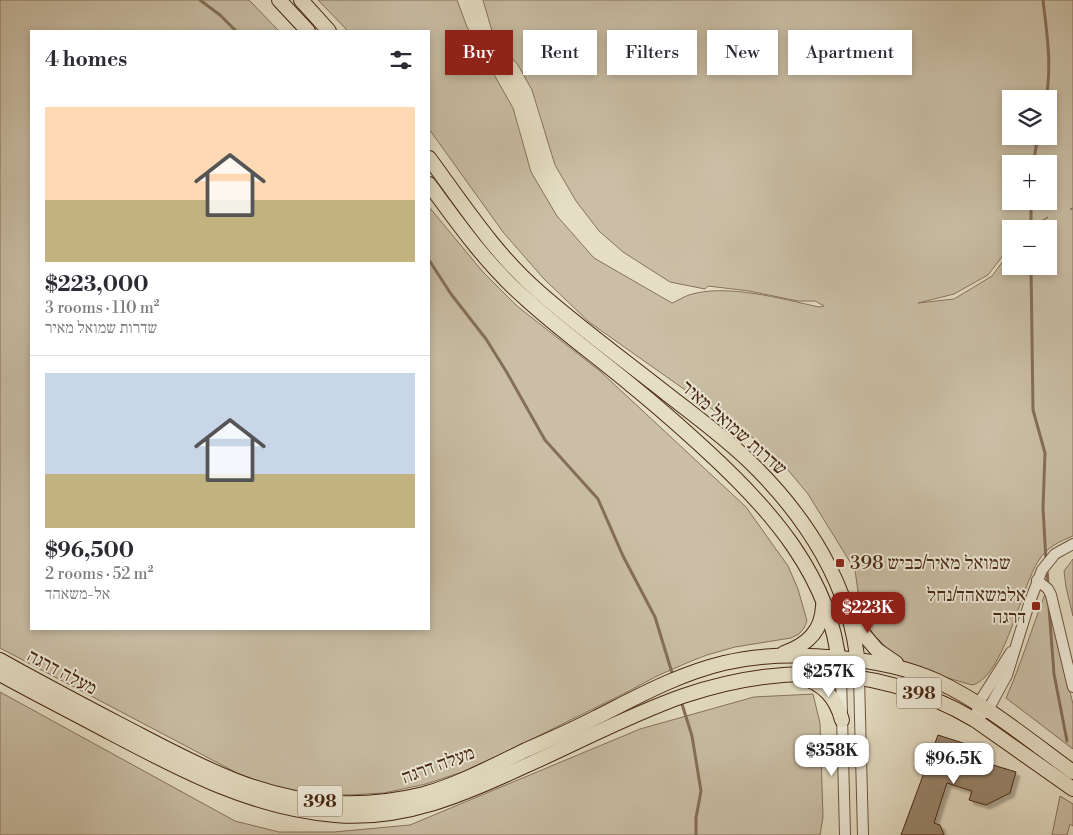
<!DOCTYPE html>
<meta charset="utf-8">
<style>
:root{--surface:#fff;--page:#f7f7f7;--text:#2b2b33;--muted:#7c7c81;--line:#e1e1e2;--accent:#8f2418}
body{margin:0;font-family:"Libre Bodoni","Frank Ruhl Libre",serif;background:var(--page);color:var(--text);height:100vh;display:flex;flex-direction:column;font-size:19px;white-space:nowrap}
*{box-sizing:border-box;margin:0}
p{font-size:16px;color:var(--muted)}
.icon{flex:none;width:28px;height:28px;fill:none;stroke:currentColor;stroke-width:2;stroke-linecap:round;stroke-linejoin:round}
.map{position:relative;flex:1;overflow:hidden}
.drawer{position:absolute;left:30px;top:30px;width:400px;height:600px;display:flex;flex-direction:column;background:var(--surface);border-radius:0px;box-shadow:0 2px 8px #0003}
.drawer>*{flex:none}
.banner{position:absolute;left:445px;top:30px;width:475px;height:45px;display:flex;gap:10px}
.tools{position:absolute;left:1002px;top:90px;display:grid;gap:10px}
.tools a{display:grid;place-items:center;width:55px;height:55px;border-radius:0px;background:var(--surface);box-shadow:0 2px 8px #0003;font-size:25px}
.price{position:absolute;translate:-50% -42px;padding:0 11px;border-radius:10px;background:#fff;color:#222;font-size:16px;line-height:32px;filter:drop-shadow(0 1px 2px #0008)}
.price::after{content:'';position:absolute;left:50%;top:30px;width:15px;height:11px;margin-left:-8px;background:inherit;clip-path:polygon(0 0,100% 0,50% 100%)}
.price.current{background:var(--accent);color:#fff}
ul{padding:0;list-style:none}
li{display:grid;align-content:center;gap:10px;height:265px;padding:0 15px}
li+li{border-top:1px solid var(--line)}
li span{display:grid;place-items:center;height:155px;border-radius:0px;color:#555}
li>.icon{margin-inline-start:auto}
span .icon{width:90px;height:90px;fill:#fffc;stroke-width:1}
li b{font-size:21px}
h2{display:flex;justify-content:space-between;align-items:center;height:60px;padding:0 15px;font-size:21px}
.tag{padding:0 18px;border-radius:0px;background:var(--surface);box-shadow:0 2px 8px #0003;font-size:18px;line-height:45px}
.tag.current{background:var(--accent);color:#fff}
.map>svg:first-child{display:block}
</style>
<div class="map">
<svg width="1073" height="835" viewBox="0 0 1073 835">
<defs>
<filter id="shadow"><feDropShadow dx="4" dy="4" stdDeviation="1" flood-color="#0004"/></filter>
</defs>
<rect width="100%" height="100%" fill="#e5dec4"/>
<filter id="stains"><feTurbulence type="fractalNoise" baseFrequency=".004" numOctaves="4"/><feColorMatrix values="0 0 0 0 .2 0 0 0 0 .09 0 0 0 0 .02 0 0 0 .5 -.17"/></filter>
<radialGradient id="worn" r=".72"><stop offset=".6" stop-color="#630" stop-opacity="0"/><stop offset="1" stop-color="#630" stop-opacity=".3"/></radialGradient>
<g fill="#cabfa6" stroke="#88725c" fill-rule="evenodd">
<polygon points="0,0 249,0 279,31 31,31 31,629 429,629 429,207 483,272 517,306 601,372 746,507 788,566 798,589 807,621 804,628 799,634 791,638 735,647 707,655 689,662 657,676 627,692 514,748 462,772 426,784 384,793 349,795 305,792 271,786 237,773 0,648"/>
<path d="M318,0H457L467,27L513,108L531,172L557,216L594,258L672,303C677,301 683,297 689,295C726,283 782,299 819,307L824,306L815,301H798L749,291L708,286L705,289L670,282L623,252L599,231L576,201L555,165L532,90L518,65L494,38L483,0H1073V208L1070,209H1073V536C1060,541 1046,548 1039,560C1021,586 1004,678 972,685L914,668L902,662L893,654L874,635L866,624L861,613L855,570L808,494L788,470L763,445L589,322L544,279L503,232L429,129V31H348ZM1011,99H1049V136H1011ZM1011,164H1049V201H1011ZM1048,217L1033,229H1049V266H1011V250L992,276L954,299L918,303L954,294L988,275L1011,245V229H1027Z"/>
<polygon points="1073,559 1073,616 1066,587 1064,571"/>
<path d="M1045,594L1073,704V749L1006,698C1021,664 1032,628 1045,594Z"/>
<polygon points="0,692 235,821 279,832 334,832 410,825 640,729 754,697 813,694 820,723 823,817 820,835 0,835"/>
<polygon points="1060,796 1073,804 1073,826 1070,824 1067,835 1052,835"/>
</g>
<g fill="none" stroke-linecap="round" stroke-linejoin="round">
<g stroke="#856f58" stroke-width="3">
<polyline points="200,0 220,15 236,31"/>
<path d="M1043,0C1047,34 1052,65 1046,99"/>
<polyline points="1033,164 1038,136"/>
<polyline points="1031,201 1031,229"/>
<polyline points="429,260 451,294 486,339 506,371 545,440 598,499 623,556 655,617 673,676"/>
<polyline points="1031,266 1033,410 1045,453 1043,508 1046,561"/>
<polyline points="1047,568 1048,586"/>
<polyline points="1049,608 1054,674 1067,741"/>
<polyline points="681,701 692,736 701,791 696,818 696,835"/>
</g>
</g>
<polygon fill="#99866e" stroke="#472611" filter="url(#shadow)" points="938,735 969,745 967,755 973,767 978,766 980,761 1016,772 1010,793 986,805 969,800 972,791 947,783 934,823 940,825 944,835 901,835"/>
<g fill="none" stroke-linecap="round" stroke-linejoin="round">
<defs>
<g id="minor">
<polyline points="1037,580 1048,589 1051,595 1073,687"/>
<polyline points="841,676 845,835"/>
<polyline points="859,677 863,835"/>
<polyline points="977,711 978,704 1011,652"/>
<polyline points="975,720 988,710 1007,675 1029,604 1042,570 1055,554 1073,544"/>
</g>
<g id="major">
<polyline points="279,0 308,31"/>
<polyline points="301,0 329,31"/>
<path d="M429,158C463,204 495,254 539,292C580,328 624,360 667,394C694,415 723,436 749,461C805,515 852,586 858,667"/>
<path d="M429,184C458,224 488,266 526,299C559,329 596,356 631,385C657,406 683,429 708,452C770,509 831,577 839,665"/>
<polyline points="853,622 877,650 896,663"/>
<path d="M784,653C807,645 822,631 823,606"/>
<path d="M0,660C39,682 79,703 119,724C189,760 256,800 337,803C366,804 396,801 424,794C459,784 493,766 526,750C549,740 572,730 595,718C637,697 678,674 724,663C762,654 802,654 840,658C874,661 906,667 937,681C986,704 1029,740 1073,772"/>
<path d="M0,674C36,694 74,713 111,733C183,771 252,808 335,815C403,821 465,794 525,766C577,743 629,715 683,696C784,662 882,665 975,720L1073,789"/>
<path d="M801,677C823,684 836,697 842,720"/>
</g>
</defs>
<use href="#minor" stroke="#6e543e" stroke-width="12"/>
<use href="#major" stroke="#472611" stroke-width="16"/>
<use href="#minor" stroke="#eeead9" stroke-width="10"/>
<use href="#major" stroke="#e5dec4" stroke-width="14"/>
</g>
<g fill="#8f2418" stroke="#eeead9" stroke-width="2">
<rect x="835" y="558" width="10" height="10" rx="2.5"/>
<rect x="1031" y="601" width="10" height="10" rx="2.5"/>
</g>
<g text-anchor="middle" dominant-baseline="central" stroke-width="4" stroke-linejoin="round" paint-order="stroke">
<g fill="#eeead9" stroke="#79614d" stroke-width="1">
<rect x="896.5" y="677.5" width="45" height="31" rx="4"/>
<rect x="297.5" y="785.5" width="45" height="31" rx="4"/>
</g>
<g font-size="18" font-weight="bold" fill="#472611">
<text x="919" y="693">398</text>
<text x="320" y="801">398</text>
</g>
<g font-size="19" fill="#472611" stroke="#eeead9">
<text transform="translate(734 428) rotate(41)">שדרות שמואל מאיר</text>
<text transform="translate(62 672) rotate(28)">מעלה דרגה</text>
<text transform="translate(438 765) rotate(-20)">מעלה דרגה</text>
</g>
<g font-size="19" fill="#472611" stroke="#eeead9" text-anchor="start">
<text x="850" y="563">שמואל מאיר/כביש 398</text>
<text x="1026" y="595" text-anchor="end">אלמשאהד/נחל<tspan x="1026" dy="22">דרגה</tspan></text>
</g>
</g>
<rect width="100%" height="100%" filter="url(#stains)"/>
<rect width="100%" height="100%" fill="url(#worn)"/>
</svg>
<div class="tools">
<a><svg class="icon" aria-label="layers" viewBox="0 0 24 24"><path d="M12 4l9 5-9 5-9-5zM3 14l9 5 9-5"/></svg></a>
<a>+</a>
<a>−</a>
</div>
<b class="price current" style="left:868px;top:634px">$223K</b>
<b class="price" style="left:829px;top:698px">$257K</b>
<b class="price" style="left:832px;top:777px">$358K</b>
<b class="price" style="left:954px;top:785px">$96.5K</b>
<div class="banner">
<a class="tag current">Buy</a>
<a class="tag">Rent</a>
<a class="tag">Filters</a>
<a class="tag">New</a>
<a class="tag">Apartment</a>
</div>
<section class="drawer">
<h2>4 homes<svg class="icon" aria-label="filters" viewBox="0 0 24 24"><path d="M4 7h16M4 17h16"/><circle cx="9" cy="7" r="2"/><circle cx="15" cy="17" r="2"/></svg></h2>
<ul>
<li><span style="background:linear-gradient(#ffd9b3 60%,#c2b280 0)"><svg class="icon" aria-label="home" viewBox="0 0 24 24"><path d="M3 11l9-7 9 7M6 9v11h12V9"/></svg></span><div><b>$223,000</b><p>3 rooms · 110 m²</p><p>שדרות שמואל מאיר</p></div></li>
<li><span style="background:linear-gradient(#c9d6e8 65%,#c2b280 0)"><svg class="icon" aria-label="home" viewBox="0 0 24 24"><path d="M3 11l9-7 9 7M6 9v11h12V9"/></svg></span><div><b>$96,500</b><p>2 rooms · 52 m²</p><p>אל-משאהד</p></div></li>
</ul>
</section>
</div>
